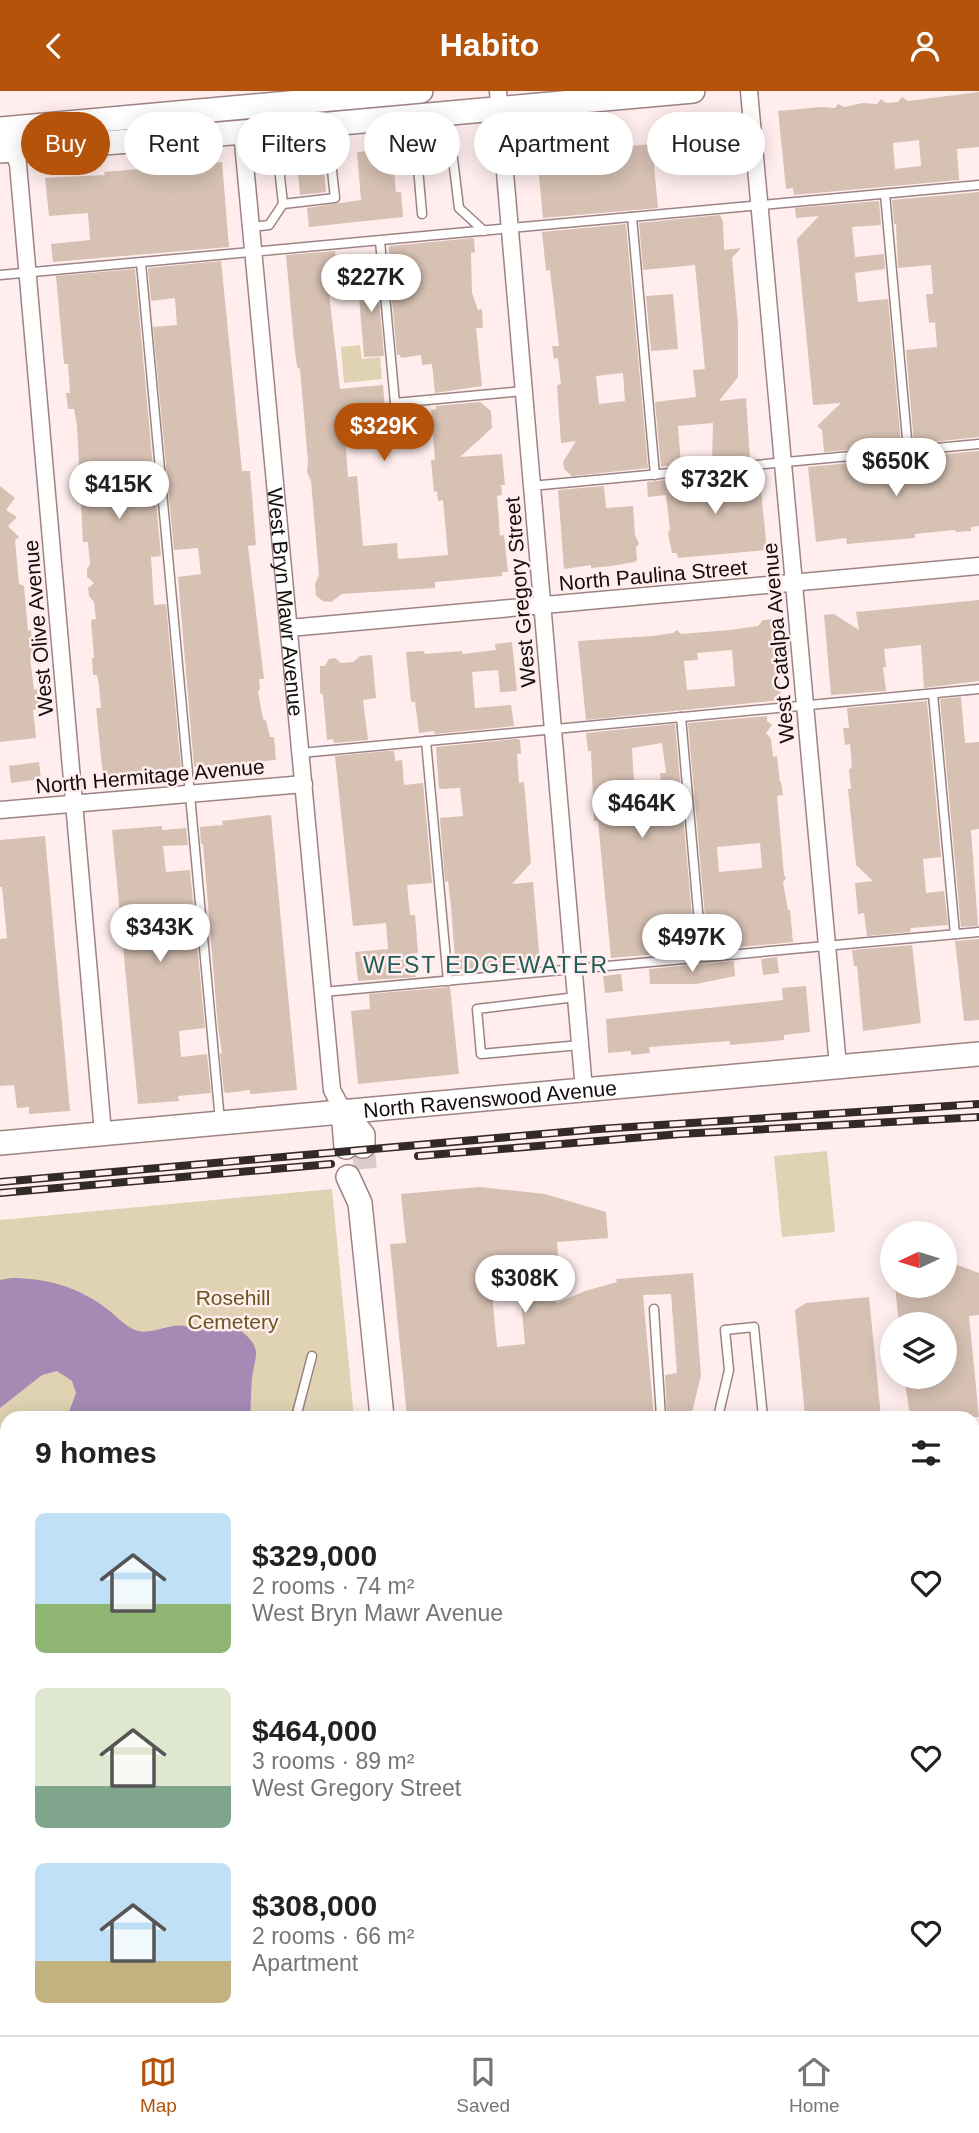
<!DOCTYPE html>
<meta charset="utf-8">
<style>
:root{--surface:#fff;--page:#f2f2f2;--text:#222;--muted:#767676;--line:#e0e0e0;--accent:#b45309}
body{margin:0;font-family:Helvetica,sans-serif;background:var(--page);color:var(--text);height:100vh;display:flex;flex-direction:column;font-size:26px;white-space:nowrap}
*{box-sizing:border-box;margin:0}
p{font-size:23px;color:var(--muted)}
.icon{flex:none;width:38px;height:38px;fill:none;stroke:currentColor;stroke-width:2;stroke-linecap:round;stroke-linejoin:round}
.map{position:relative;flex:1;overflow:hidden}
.sheet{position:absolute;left:0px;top:1320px;width:980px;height:625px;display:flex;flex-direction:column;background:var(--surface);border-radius:21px 21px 0 0;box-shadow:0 4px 18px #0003}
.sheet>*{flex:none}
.guide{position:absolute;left:21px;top:21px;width:938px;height:63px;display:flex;gap:14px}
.needle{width:46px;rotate:266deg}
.buttons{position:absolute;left:880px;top:1130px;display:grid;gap:14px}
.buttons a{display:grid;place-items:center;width:77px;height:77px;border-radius:50%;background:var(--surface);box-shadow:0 4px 18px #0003;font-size:35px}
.price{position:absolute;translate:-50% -60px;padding:0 16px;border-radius:24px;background:#fff;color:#222;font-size:23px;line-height:46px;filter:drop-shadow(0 2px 4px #0008)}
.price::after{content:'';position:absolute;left:50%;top:42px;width:21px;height:16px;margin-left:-10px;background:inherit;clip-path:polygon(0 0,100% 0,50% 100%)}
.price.selected{background:var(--accent);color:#fff}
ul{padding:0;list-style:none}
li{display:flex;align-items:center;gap:21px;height:175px;padding:0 35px}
li span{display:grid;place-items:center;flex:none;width:196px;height:140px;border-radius:10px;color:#555}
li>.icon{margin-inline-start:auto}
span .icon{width:84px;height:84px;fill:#fffc;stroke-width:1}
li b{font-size:30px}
h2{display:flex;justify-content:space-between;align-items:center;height:84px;padding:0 35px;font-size:30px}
.chip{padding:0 24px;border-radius:32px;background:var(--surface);box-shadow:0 4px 18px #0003;font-size:24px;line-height:63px}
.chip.selected{background:var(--accent);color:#fff}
header{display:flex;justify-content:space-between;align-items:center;height:91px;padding:0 35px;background:var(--accent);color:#fff;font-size:32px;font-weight:700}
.menu{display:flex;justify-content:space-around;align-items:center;height:98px;border-top:2px solid var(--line);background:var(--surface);font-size:19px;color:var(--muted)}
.menu a{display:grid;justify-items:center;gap:4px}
.menu .selected{color:var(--accent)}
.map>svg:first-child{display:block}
</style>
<header><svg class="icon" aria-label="back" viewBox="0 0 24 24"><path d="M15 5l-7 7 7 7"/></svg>Habito<svg class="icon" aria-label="person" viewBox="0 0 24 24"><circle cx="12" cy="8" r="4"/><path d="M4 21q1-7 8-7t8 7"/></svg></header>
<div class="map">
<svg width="979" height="1944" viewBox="0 0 979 1944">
<rect width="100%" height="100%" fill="#ffeeed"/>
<g fill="#e0d3b4">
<polygon points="360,254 362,268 380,266 382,288 344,292 341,256"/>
<polygon points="827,1060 835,1141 782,1146 774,1065"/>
<polygon points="332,1098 354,1326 7,1326 7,1937 410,1937 411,1944 0,1944 0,1129"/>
</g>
<path fill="#a48ab4" d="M11,1187C46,1187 79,1196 107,1218C117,1225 126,1237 138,1240C155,1244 174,1229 190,1237C200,1236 206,1229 217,1230C233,1233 258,1247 256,1265C255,1272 253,1279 252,1287C251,1300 251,1313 250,1326H67L76,1302L72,1290L57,1280L42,1284L0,1317V1189Z"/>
<g fill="#d6c1b3" fill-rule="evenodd">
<path d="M979,1V56L957,58L959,89L794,104L793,97L786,98L778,20L820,16L835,17L838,13L844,16L863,12L877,13L881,8L886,12L898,11L902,6L908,10ZM919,49L921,75L895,78L893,52Z"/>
<polygon points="652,53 658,117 543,127 537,64"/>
<polygon points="392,58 396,101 401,101 403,126 309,136 307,117 361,109 357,61"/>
<polygon points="323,68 326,101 300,104 297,71"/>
<polygon points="222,71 229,156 53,171 51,153 90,149 88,122 49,125 45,87 105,84 104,81"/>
<polygon points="979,101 979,346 914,353 906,259 937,256 935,231 929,232 926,203 933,203 931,174 898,177 896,133 894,133 892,109"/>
<polygon points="879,110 881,134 852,136 855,166 884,163 885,178 855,182 858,211 888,208 901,354 824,361 822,339 817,335 841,312 813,314 797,148 819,125 796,127 795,117"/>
<polygon points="720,124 723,131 724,159 741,157 732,167 738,234 738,286 719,310 746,307 750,368 712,371 713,332 678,335 681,373 661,376 655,311 696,306 693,279 705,278 695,174 643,179 639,132"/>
<path d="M626,133L648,377L572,385L564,378L563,371L576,350L561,352L557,294L561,293L558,267L554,268L552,255H559L550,179L546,180L542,141ZM623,282L625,310L599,313L596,285Z"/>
<polygon points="474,147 475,161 471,162 472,202 478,219 482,218 483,237 476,237 482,295 435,302 432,273 422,274 421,264 401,267 400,264 397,264 389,176 389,155"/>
<polygon points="335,160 336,174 331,174 334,202 329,202 340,298 383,294 387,341 345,345 348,386 357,385 363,455 397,452 398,468 448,464 443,409 438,410 437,400 434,401 431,369 435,369 431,319 436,318 436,315 480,311 491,320 492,337 460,366 502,363 505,394 501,394 502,404 497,405 500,445 504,444 508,481 502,481 502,485 435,491 435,497 342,503 331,511 323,510 316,505 315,493 319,484 311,390 307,381 308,371 300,278 297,276 294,252 286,164"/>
<polygon points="221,170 242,380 250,380 256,454 248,455 264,588 259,588 260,598 258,601 263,628 266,630 270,646 274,646 276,669 194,676 178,486 201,483 198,457 174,459 153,236 177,234 175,207 151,210 148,177"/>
<polygon points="376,177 384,265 364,266 359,206 361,205 359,178"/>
<polygon points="135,178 161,465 151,466 154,514 166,513 181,677 103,685 96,617 101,617 99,595 97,584 93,584 92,567 94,567 91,529 96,528 94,511 89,505 88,497 94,492 87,486 87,478 90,473 88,451 83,451 77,335 74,318 68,318 66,302 70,302 68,273 64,273 56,185"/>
<polygon points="673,203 678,258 651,260 646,205"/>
<polygon points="979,360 979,435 971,436 971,440 956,441 955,439 915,443 915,447 847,453 846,447 816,451 808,376"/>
<polygon points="759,380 767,459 678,467 677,462 672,462 668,442 670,439 666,404 648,406 647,391 676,388 677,399 714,396 713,384"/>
<polygon points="0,395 15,407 6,419 17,426 8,435 19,446 15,449 19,493 24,495 28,540 31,539 34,565 30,566 34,599 37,598 40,618 33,619 36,647 0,651"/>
<polygon points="604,395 606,417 633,415 635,444 639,453 636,456 637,469 635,471 611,475 591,477 591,474 564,478 558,399"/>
<polygon points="979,509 979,590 924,597 921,554 884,558 886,576 883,576 886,600 831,604 824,524 834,523 859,539 856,521"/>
<path d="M774,528L781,609L586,629L578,550L652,545L673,542L677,539L681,543L730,539L758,535L763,529ZM732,559L735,595L687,599L684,570L698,569L697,562Z"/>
<polygon points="512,551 517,600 500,601 498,579 472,581 475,617 511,614 514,635 435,643 434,640 419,642 415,611 411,611 406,561 424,560 425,563 462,560 462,563 496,559 495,553"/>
<polygon points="372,564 376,607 363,609 368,649 334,652 333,648 327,649 323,604 320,602 320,575 325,575 329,568 335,567 341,572 353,571 360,565"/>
<polygon points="961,606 965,652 979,651 979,738 971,739 978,835 961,836 940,608"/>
<polygon points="927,610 941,766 923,768 926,802 944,800 948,834 911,837 910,841 867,845 864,822 858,823 855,792 873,790 856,774 848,698 851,698 849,679 852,676 850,653 845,654 843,637 849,637 847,617"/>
<path d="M767,625V630L772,634L766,642L771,648L773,666L777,665L780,691H781L783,704L777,705L784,784L786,787L783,791L788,819H790L793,851L708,859L688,632ZM760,752L762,777L719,781L717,756Z"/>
<path d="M675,633L695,860L611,867L598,730H594L591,660H588L586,642ZM662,652L666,682H660L662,702L635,705L632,657Z"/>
<polygon points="516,648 520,649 521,663 517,663 519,692 524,691 531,772 512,793 533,791 540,872 456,881 451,816 448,790 445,791 440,727 463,725 460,697 439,698 436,656"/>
<polygon points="387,660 394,660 395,670 402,669 404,694 423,692 432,792 407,794 410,824 415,824 418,862 414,862 416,886 358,890 355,861 388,858 386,832 353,835 335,665"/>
<polygon points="39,671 41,688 11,692 9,675"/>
<polygon points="271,724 297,999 250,1003 250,999 227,1002 224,1001 220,962 222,962 218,936 203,753 201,753 200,736 223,734 222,730"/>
<polygon points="162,735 162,739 186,737 188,754 163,755 166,781 190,779 205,937 179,940 181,966 207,963 211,1002 178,1005 179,1010 138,1013 112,739"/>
<polygon points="45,745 70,1020 29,1023 29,1016 17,1017 14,994 0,995 0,848 7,847 2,796 0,796 0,749"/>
<polygon points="979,848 979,929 964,930 955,850"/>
<polygon points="912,854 921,932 863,940 857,875 854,875 852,859"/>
<polygon points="777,866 779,882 763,884 761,868"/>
<polygon points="734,870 735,885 696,893 650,893 649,878"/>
<polygon points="621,883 623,900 605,902 603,885"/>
<polygon points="806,895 810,941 784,944 784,949 753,952 730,954 730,950 649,956 650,962 631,964 631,960 608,962 606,928 783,909 782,897"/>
<polygon points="450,896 459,983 358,993 351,920 370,918 369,903"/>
<path d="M479,1096L545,1103L606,1121L608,1147L557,1151L559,1174L553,1175L557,1212L585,1200L617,1191L616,1188L693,1182L701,1284L691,1326H667L665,1284L677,1282L671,1203L643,1204L654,1326H407L390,1153L406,1152L401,1103ZM518,1178L525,1253L497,1256L490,1180Z"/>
<polygon points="955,1173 979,1182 979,1224 969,1225 979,1326 934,1326 934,1323 910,1324 904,1286 945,1286 945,1234 899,1234 895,1195 945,1195 945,1175"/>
<polygon points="869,1206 881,1326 805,1326 795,1219 806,1212"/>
</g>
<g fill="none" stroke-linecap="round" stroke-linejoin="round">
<polyline stroke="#dccccb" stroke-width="23" stroke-dasharray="23 11" stroke-linecap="butt" points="363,1055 366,1085"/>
<defs>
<g id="lane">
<polyline points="278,67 330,61 335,107 283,113"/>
<polyline points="885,103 908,359"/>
<polyline points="422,123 417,65 452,60 459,117 484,140"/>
<polyline points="632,126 655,384"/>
<polyline points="251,136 269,134 283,113 275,40"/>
<polyline points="380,150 395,312 523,300"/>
<polyline points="141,172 220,1030"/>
<polyline points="0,184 979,94"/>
<polyline points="531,395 979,353"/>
<polyline points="933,603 955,843"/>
<polyline points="681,626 702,866"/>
<polyline points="426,650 448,890"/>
<polyline points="301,662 979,598"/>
<polyline points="323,901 979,841"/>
<polyline points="576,906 477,918 481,963 580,954"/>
<polyline points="654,1218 661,1326"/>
<polyline points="296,1326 312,1265"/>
<polyline points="718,1326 729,1279 725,1239 754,1236 763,1326"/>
<polyline points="0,1402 7,1406"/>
<polyline points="0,1452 7,1452"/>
<polyline points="0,1698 7,1701"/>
<polyline points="0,1815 7,1818"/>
<polyline points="53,1937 57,1944"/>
<polyline points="245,1937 265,1944"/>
<polyline points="0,1939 7,1934"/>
<polyline points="333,1944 335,1937"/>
</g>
<g id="street">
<polyline points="498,0 584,999"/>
<polyline points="749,0 838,975"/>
<path id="s1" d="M242,41L332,999L343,1020"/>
<polyline points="10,53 18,73 103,1042"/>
<polyline points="289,537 979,475"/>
<polyline points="0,719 304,693"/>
<polyline points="973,1381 979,1381"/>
</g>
<g id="secondary">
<polyline points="0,38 421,0"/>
<polyline points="0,60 220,43 693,0"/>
<polyline points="343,1020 363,1044 363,1055"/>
<polyline points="343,1020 346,1056"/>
<path id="s2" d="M0,1052L979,963"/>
<polyline points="348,1086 360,1112 382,1326"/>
<polyline points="436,1937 437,1944"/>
</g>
</defs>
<use href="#lane" stroke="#9d8383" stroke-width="11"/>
<use href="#street" stroke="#9d8383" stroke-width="19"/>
<use href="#secondary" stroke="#9d8383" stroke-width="26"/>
<use href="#lane" stroke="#fff" stroke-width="8"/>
<use href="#street" stroke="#fff" stroke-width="16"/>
<use href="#secondary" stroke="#fff" stroke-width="23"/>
<defs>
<g id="rail">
<polyline points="418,1065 680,1043 979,1026"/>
<polyline points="0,1091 599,1038 979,1013"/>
<polyline points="0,1102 331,1073"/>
</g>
</defs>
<use href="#rail" stroke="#332929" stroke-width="8"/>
<use href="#rail" stroke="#ffeeed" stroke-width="5" stroke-dasharray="16" stroke-linecap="butt"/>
</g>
<g text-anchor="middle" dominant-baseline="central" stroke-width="5" stroke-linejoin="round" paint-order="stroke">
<g font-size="21" fill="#150c0c" stroke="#ffeeed">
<text transform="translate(653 484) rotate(-5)">North Paulina Street</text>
<text transform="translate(520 501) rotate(-95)">West Gregory Street</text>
<text stroke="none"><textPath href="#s1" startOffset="472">West Bryn Mawr Avenue</textPath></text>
<text transform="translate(38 537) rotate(-95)">West Olive Avenue</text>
<text transform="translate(778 552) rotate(-95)">West Catalpa Avenue</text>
<text transform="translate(150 685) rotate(-5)">North Hermitage Avenue</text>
<text stroke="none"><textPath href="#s2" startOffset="492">North Ravenswood Avenue</textPath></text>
</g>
<g font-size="21" fill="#6a551d" stroke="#ffeeed">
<text x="233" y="1206">Rosehill<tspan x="233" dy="24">Cemetery</tspan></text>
</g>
<g font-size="23" letter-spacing="2" fill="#225c58" stroke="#ffeeed">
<text x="486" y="874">WEST EDGEWATER</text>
</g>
</g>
</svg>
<div class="buttons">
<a><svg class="needle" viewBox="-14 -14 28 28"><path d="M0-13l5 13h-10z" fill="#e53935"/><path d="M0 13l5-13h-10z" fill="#767676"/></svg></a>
<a><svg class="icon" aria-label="layers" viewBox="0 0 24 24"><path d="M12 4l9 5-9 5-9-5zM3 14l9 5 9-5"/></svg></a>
</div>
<b class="price" style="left:371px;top:223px">$227K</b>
<b class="price selected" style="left:384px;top:372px">$329K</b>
<b class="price" style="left:896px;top:407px">$650K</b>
<b class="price" style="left:715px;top:425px">$732K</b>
<b class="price" style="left:119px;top:430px">$415K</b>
<b class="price" style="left:642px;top:749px">$464K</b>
<b class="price" style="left:160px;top:873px">$343K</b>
<b class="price" style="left:692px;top:883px">$497K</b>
<b class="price" style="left:525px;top:1224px">$308K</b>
<div class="guide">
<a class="chip selected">Buy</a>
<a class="chip">Rent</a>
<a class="chip">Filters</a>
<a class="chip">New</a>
<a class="chip">Apartment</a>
<a class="chip">House</a>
</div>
<section class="sheet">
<h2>9 homes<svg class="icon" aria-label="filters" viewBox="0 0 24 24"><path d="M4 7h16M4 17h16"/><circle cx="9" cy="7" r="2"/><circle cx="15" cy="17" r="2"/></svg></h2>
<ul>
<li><span style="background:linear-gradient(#bfe0f5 65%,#8fb573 0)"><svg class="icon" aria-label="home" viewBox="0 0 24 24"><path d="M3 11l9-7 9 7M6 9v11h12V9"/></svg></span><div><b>$329,000</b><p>2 rooms · 74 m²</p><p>West Bryn Mawr Avenue</p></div><svg class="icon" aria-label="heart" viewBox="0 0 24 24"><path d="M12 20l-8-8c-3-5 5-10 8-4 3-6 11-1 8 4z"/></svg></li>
<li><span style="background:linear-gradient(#dfe7d0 70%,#7fa58c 0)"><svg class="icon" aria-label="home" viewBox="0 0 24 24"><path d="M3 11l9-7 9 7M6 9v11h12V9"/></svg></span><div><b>$464,000</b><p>3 rooms · 89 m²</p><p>West Gregory Street</p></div><svg class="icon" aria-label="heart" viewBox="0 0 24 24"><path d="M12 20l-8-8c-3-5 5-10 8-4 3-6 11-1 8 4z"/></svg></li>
<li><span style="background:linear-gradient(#bfe0f5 70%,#c2b280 0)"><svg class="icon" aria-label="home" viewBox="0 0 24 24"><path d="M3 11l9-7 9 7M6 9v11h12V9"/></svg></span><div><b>$308,000</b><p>2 rooms · 66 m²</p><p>Apartment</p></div><svg class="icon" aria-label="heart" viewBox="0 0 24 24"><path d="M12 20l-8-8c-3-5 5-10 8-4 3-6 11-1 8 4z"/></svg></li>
</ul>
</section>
</div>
<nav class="menu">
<a class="selected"><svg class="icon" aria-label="map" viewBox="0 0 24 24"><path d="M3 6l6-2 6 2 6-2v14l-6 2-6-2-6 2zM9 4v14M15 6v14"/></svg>Map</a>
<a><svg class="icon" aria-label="saved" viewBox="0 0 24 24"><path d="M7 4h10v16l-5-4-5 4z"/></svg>Saved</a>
<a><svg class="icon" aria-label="home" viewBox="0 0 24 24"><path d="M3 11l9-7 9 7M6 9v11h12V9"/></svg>Home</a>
</nav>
